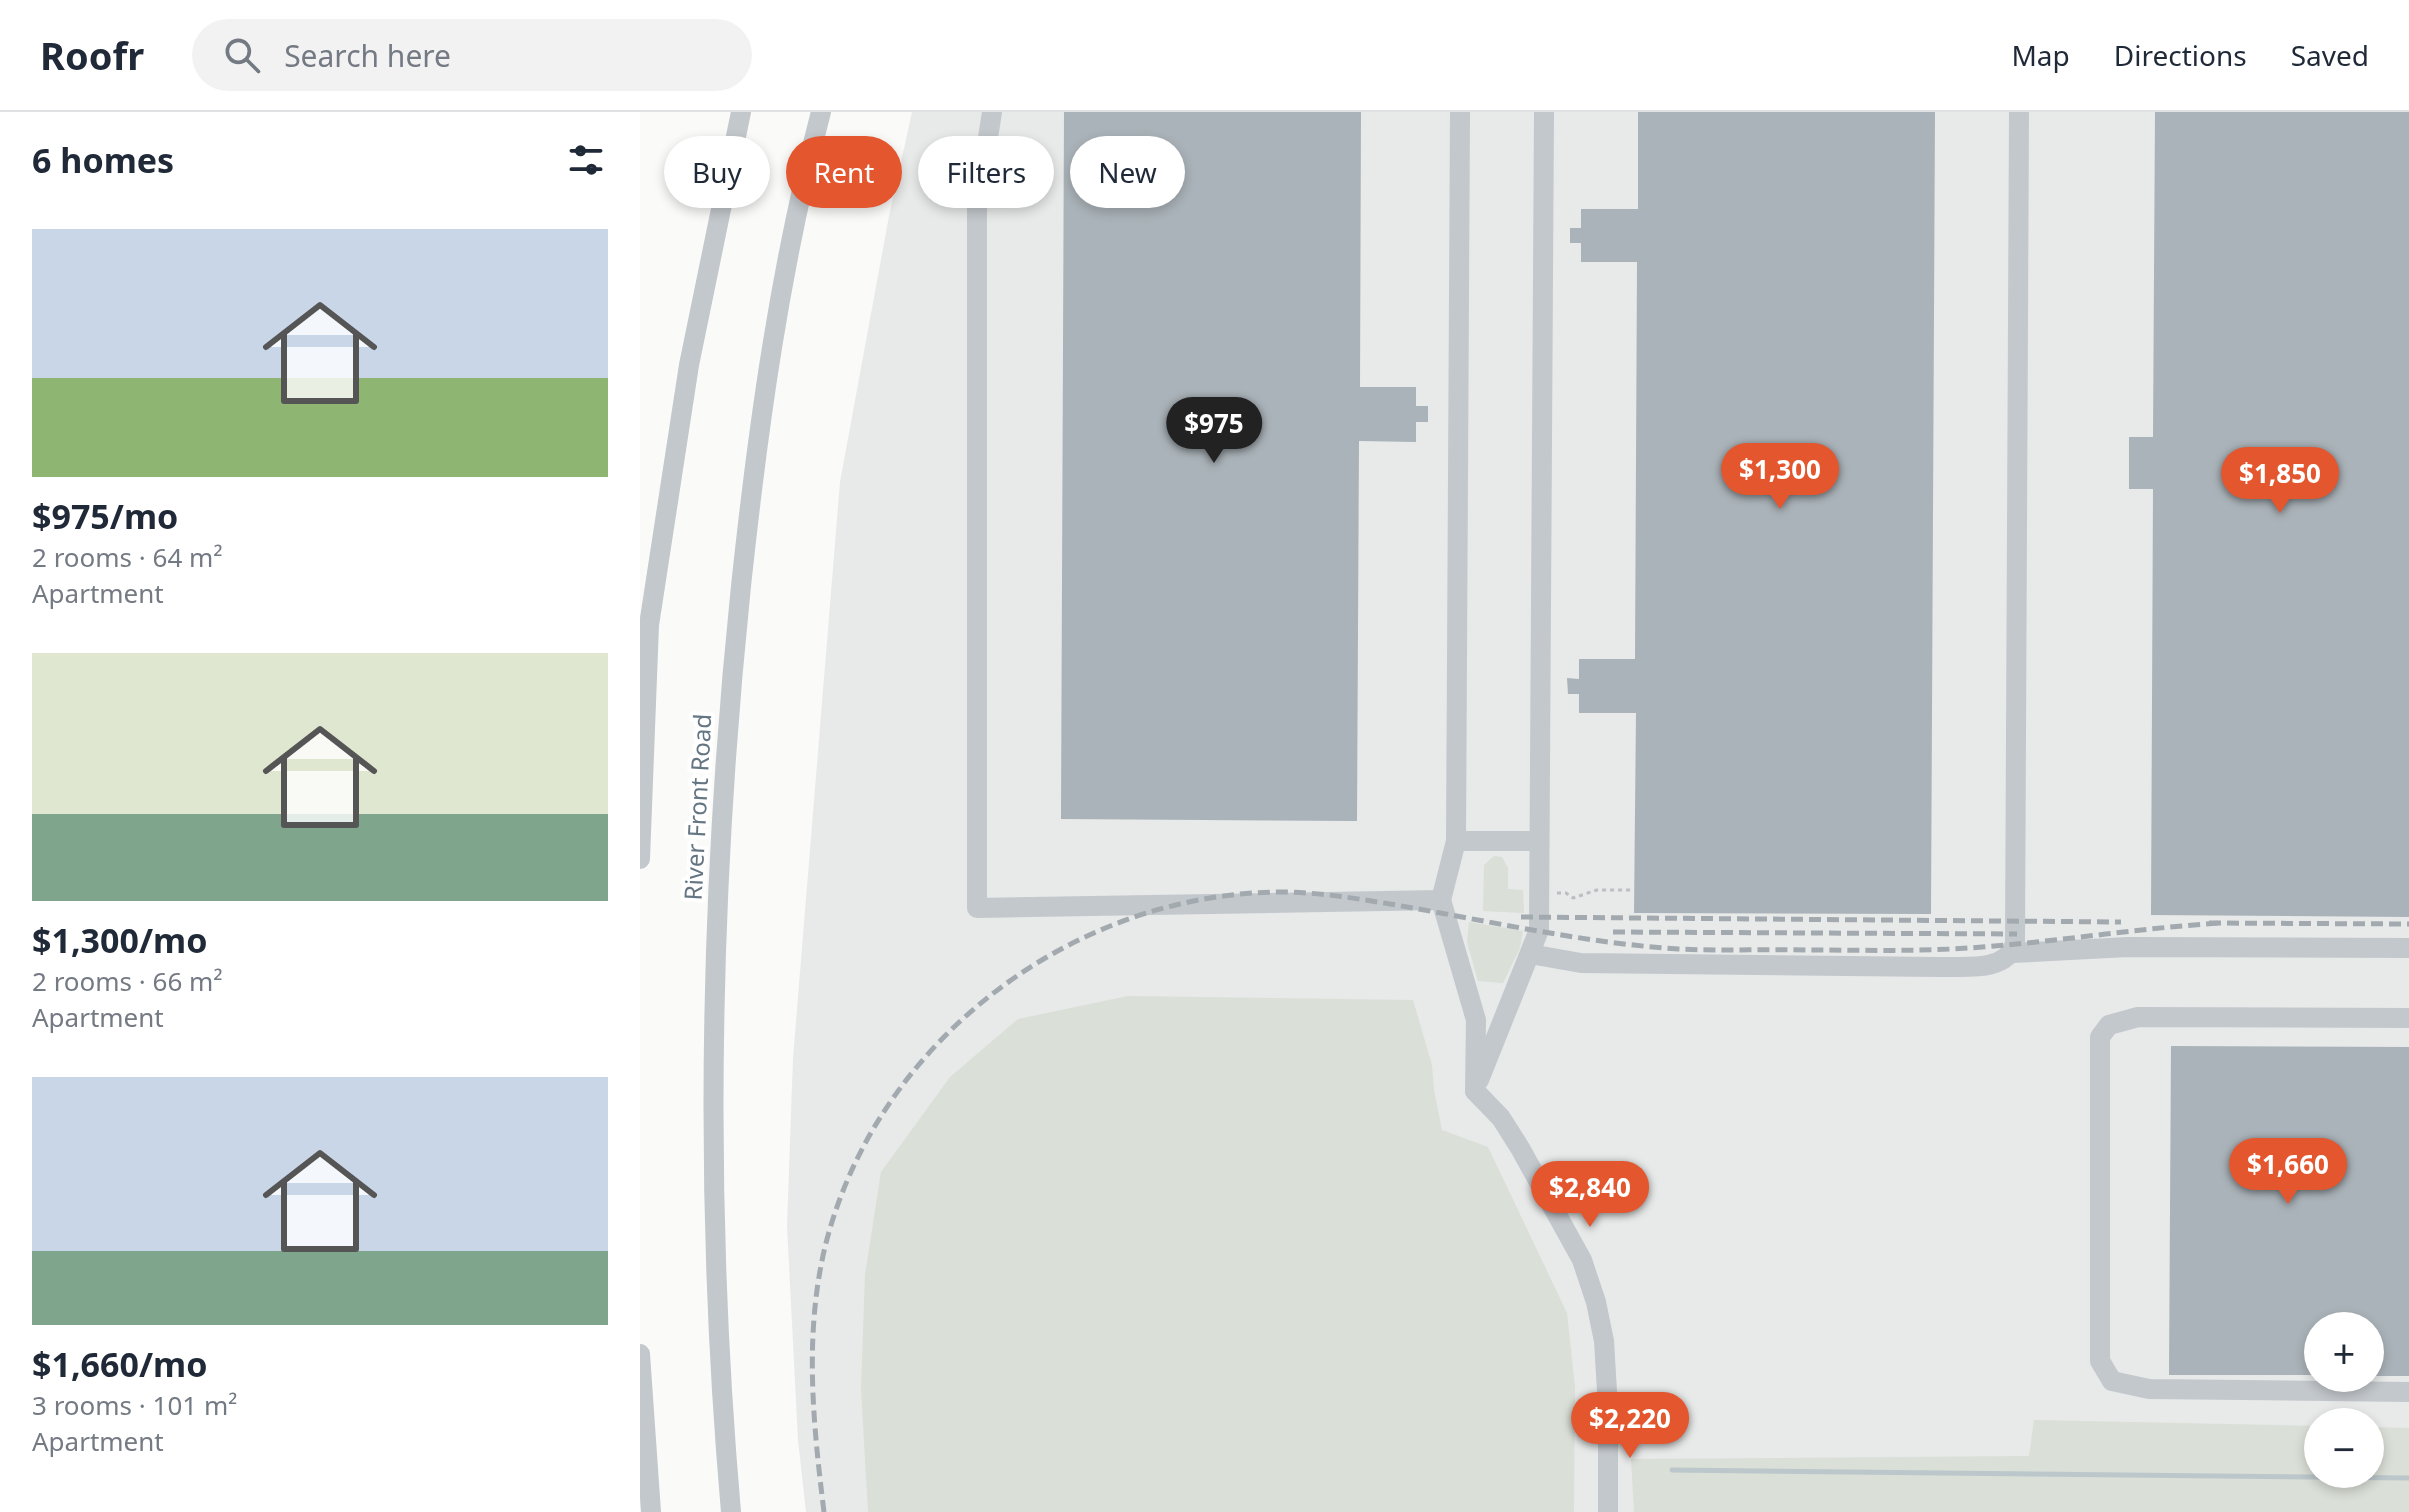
<!DOCTYPE html>
<meta charset="utf-8">
<style>
:root{--surface:#fff;--page:#f2f2f3;--text:#1f2937;--muted:#747a83;--line:#e0e1e3;--accent:#e4572e}
body{margin:0;font-family:"Noto Sans",sans-serif;background:var(--page);color:var(--text);height:100vh;display:flex;flex-direction:column;font-size:30px;white-space:nowrap}
*{box-sizing:border-box;margin:0}
p{font-size:26px;color:var(--muted)}
.icon{flex:none;width:44px;height:44px;fill:none;stroke:currentColor;stroke-width:2;stroke-linecap:round;stroke-linejoin:round}
.map{position:relative;flex:1;overflow:hidden}
.side{display:flex;flex-direction:column;background:var(--surface);width:640px}
.side>*{flex:none}
.banner{position:absolute;left:24px;top:24px;width:760px;height:72px;display:flex;gap:16px}
.controls{position:absolute;left:1664px;top:1200px;display:grid;gap:16px}
.controls a{display:grid;place-items:center;width:80px;height:80px;border-radius:50%;background:var(--surface);box-shadow:0 4px 12px #0003;font-size:40px}
.price{position:absolute;translate:-50% -68px;padding:0 18px;border-radius:28px;background:var(--accent);color:#fff;font-size:26px;line-height:52px;filter:drop-shadow(0 2px 4px #0008)}
.price::after{content:'';position:absolute;left:50%;top:48px;width:24px;height:18px;margin-left:-12px;background:inherit;clip-path:polygon(0 0,100% 0,50% 100%)}
.price.active{background:#222;color:#fff}
ul{padding:0;list-style:none}
li{display:grid;align-content:center;gap:16px;height:424px;padding:0 32px}
li span{display:grid;place-items:center;height:248px;border-radius:0px;color:#555}
li>.icon{margin-inline-start:auto}
span .icon{width:144px;height:144px;fill:#fffc;stroke-width:1}
li b{font-size:34px}
h2{display:flex;justify-content:space-between;align-items:center;height:96px;padding:0 32px;font-size:34px}
.tag{padding:0 28px;border-radius:36px;background:var(--surface);box-shadow:0 4px 12px #0003;font-size:28px;line-height:72px}
.tag.active{background:var(--accent);color:#fff}
header{display:flex;align-items:center;gap:48px;box-sizing:border-box;height:112px;padding:0 40px;background:var(--surface);border-bottom:2px solid var(--line)}
header strong{font-size:38px}
nav{display:flex;gap:44px;margin-inline-start:auto;font-size:28px}
.search{width:560px;height:72px;background:var(--page);display:flex;align-items:center;gap:20px;box-sizing:border-box;padding:0 28px;border-radius:44px;color:var(--muted);font-size:30px}
main{display:flex;flex:1;min-height:0}
.map>svg:first-child{display:block}
</style>
<header>
<strong>Roofr</strong>
<div class="search"><svg class="icon" aria-label="search" viewBox="0 0 24 24"><circle cx="10" cy="10" r="6"/><path d="M15 15l6 6"/></svg>Search here</div>
<nav><a>Map</a><a>Directions</a><a>Saved</a></nav>
</header>
<main>
<section class="side">
<h2>6 homes<svg class="icon" aria-label="filters" viewBox="0 0 24 24"><path d="M4 7h16M4 17h16"/><circle cx="9" cy="7" r="2"/><circle cx="15" cy="17" r="2"/></svg></h2>
<ul>
<li><span style="background:linear-gradient(#c9d6e8 60%,#8fb573 0)"><svg class="icon" aria-label="home" viewBox="0 0 24 24"><path d="M3 11l9-7 9 7M6 9v11h12V9"/></svg></span><div><b>$975/mo</b><p>2 rooms · 64 m²</p><p>Apartment</p></div></li>
<li><span style="background:linear-gradient(#dfe7d0 65%,#7fa58c 0)"><svg class="icon" aria-label="home" viewBox="0 0 24 24"><path d="M3 11l9-7 9 7M6 9v11h12V9"/></svg></span><div><b>$1,300/mo</b><p>2 rooms · 66 m²</p><p>Apartment</p></div></li>
<li><span style="background:linear-gradient(#c9d6e8 70%,#7fa58c 0)"><svg class="icon" aria-label="home" viewBox="0 0 24 24"><path d="M3 11l9-7 9 7M6 9v11h12V9"/></svg></span><div><b>$1,660/mo</b><p>3 rooms · 101 m²</p><p>Apartment</p></div></li>
</ul>
</section>
<div class="map">
<svg width="1769" height="1400" viewBox="0 0 1769 1400">
<rect width="100%" height="100%" fill="#fafaf8"/>
<path fill="#e8e9e9" fill-rule="evenodd" d="M272,0H1769V1400H166L158,1328L147,1114L153,946L200,370L249,104ZM1678,1214H1730V1266H1678ZM1678,1310H1730V1362H1678Z"/>
<g fill="#dadfd7">
<polygon points="854,744 862,745 868,756 868,777 883,778 884,801 843,799 844,753"/>
<polygon points="829,810 883,819 880,836 863,871 838,869 827,830"/>
<polygon points="488,884 773,888 792,953 794,978 802,1018 848,1035 927,1201 935,1275 934,1400 228,1400 221,1276 225,1163 241,1060 310,965 378,907"/>
<polygon points="1394,1308 1678,1314 1678,1362 1730,1362 1730,1315 1769,1316 1769,1400 994,1400 991,1347 1389,1344"/>
</g>
<g fill="none" stroke-linecap="round" stroke-linejoin="round">
<polyline stroke="#bbc7cb" stroke-width="5" points="1032,1358 1769,1366"/>
</g>
<g fill="#aab3b9">
<polygon points="424,0 721,0 720,275 776,275 776,294 788,294 788,310 776,310 776,330 719,329 717,709 421,707"/>
<polygon points="998,0 1295,0 1291,802 994,801 996,601 939,601 939,582 928,582 927,566 939,567 939,547 995,547 997,150 941,150 941,131 930,131 930,116 941,116 941,97 998,97"/>
<polygon points="1515,0 1769,0 1769,805 1511,803 1513,377 1489,377 1489,325 1513,325"/>
<polygon points="1531,934 1769,935 1769,1264 1730,1264 1730,1214 1678,1214 1678,1263 1529,1263"/>
</g>
<g fill="none" stroke-linecap="round" stroke-linejoin="round">
<polyline stroke="#bbbfc2" stroke-width="3" stroke-dasharray="4 4" stroke-linecap="butt" points="917,781 926,781 933,786 957,778 995,778"/>
<g stroke="#c3c8cc" stroke-width="20">
<polyline points="352,0 337,97 337,796 801,788 836,908 835,979"/>
<polyline points="816,729 899,729"/>
<polyline points="0,747 9,513 49,253 101,0"/>
<polyline points="801,788 816,729 820,0"/>
<polyline points="1372,841 1488,835 1769,836"/>
<path d="M890,842L941,851L1299,855C1324,854 1365,861 1375,832L1379,0"/>
<polyline points="1769,906 1498,905 1469,913 1460,925 1460,1249 1472,1269 1509,1277 1769,1280"/>
<polyline points="839,968 899,818 904,0"/>
<polyline points="835,979 861,1006 880,1036 942,1148 956,1190 964,1229 968,1296 968,1400"/>
<polyline points="0,1242 11,1400"/>
<path d="M91,1400C64,1092 69,782 101,474C118,315 140,155 181,0"/>
</g>
<g stroke="#a2aab0" stroke-width="5" stroke-dasharray="12 6" stroke-linecap="butt">
<polyline points="881,805 1481,810"/>
<polyline points="1569,811 1769,812"/>
<polyline points="973,820 1377,822"/>
<path d="M184,1400C173,1311 164,1223 185,1135C236,928 436,778 647,780C684,781 720,787 756,793C849,809 944,831 1038,837C1081,839 1124,837 1167,838C1225,838 1284,840 1342,835C1422,829 1500,816 1580,811"/>
</g>
</g>
<g text-anchor="middle" dominant-baseline="central" stroke-width="8" stroke-linejoin="round" paint-order="stroke">
<g font-size="24" fill="#657683" stroke="#fff">
<text transform="translate(57 695) rotate(-87)">River Front Road</text>
</g>
</g>
</svg>
<div class="controls">
<a>+</a>
<a>−</a>
</div>
<b class="price active" style="left:574px;top:353px">$975</b>
<b class="price" style="left:1140px;top:399px">$1,300</b>
<b class="price" style="left:1640px;top:403px">$1,850</b>
<b class="price" style="left:1648px;top:1094px">$1,660</b>
<b class="price" style="left:950px;top:1117px">$2,840</b>
<b class="price" style="left:990px;top:1348px">$2,220</b>
<div class="banner">
<a class="tag">Buy</a>
<a class="tag active">Rent</a>
<a class="tag">Filters</a>
<a class="tag">New</a>
</div>
</div>
</main>
